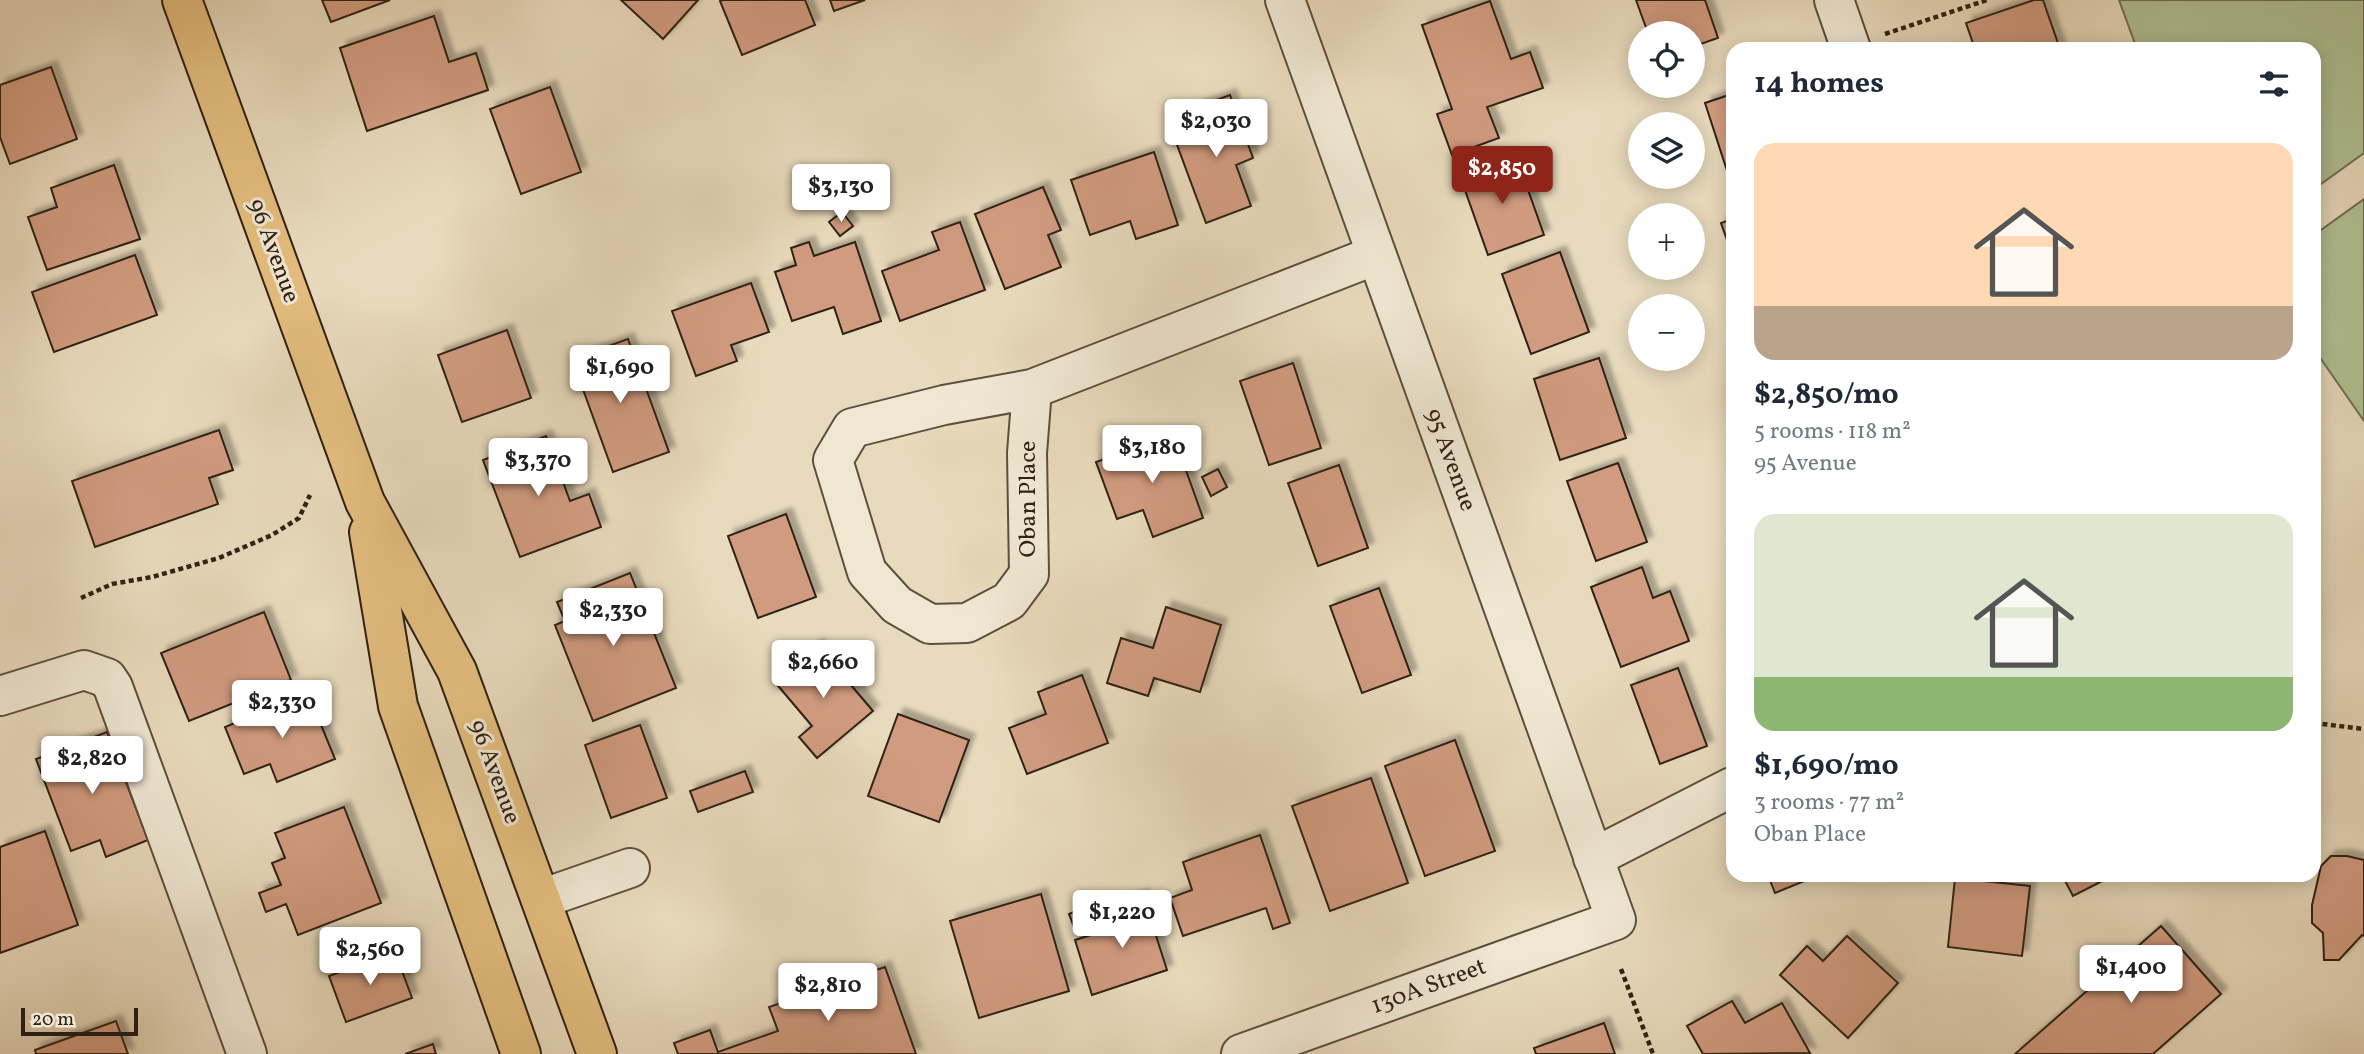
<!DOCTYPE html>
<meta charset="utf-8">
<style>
:root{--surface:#fff;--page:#f6f6f7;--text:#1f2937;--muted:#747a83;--accent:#8f2418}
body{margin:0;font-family:Vollkorn,serif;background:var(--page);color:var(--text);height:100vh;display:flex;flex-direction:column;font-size:26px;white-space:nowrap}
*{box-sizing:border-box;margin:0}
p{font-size:23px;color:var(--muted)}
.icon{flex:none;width:38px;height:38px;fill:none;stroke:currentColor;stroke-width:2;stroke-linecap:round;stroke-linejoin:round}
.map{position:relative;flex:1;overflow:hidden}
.panel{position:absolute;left:1726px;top:42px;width:595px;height:840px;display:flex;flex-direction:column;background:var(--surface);border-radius:21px;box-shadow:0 4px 18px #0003}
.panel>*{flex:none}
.tools{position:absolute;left:1628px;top:21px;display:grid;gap:14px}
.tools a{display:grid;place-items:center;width:77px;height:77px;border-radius:50%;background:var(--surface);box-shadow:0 4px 18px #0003;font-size:35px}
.scale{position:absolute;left:21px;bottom:18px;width:117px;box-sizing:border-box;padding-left:7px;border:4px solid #2f2113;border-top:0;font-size:19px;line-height:24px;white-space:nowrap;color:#2f2113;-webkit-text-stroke:5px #f0e7d3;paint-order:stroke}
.price{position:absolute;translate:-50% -60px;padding:0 16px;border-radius:7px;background:#fff;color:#222;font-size:23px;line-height:46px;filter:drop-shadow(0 2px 4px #0008)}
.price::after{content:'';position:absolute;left:50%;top:42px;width:21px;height:16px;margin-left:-10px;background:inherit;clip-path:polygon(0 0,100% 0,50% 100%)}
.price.current{background:var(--accent);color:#fff}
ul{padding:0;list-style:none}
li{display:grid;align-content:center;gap:14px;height:371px;padding:0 28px}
li span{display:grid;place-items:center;height:217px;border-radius:21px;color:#555}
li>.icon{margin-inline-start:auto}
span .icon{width:126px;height:126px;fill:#fffc;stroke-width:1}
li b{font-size:30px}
h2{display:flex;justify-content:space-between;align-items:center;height:84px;padding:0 28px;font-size:30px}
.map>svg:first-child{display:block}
</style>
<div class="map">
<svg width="2364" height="1054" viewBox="0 0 2364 1054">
<defs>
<filter id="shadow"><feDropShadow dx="6" dy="-6" stdDeviation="2" flood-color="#0004"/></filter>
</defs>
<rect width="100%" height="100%" fill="#e8dabc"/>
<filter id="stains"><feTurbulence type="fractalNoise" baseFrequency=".00286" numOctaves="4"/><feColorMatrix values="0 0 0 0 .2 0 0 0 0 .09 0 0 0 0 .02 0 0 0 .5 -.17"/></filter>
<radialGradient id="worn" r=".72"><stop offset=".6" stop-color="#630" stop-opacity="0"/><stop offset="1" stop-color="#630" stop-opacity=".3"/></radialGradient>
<g fill="#b1c194" stroke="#707154" stroke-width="2">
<polygon points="2119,0 2364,0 2364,153 2314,189 2314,49 2137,49"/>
<polygon points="2364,199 2364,421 2314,349 2314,235"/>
</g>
<g fill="#d19b7f" stroke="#2f2113" stroke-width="2" filter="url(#shadow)">
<polygon points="322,0 390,0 331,22"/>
<polygon points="621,0 698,0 663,39"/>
<polygon points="723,0 805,0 815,25 742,55 720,1"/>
<polygon points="830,0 865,0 834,11"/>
<polygon points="1636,0 1705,0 1718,38 1692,47 1692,33 1648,33"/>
<polygon points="2034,0 2043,0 2060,49 1975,49 1966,23"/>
<polygon points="1490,1 1511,59 1530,52 1543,88 1487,107 1499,138 1452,155 1437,114 1452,109 1422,25"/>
<polygon points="434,16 449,62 476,53 488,90 367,131 340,48"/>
<polygon points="51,67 77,139 10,164 0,137 0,85"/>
<polygon points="550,87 581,172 521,194 490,109"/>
<polygon points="1732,94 1732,182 1731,183 1705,103"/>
<polygon points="1230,95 1253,158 1236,165 1251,206 1206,223 1173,134 1204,123 1197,107"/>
<polygon points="1154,152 1178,225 1136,239 1130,221 1090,235 1071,180"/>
<polygon points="1516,156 1544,235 1488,255 1460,176"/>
<polygon points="114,165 140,239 47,270 28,217 57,207 51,188"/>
<polygon points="1043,187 1061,230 1048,235 1061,267 1005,289 975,214"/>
<polygon points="842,212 853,226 840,236 829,222"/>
<polygon points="1732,219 1732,254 1721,223"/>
<polygon points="960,222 985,290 900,321 882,271 939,250 932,232"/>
<polygon points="809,242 814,256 855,242 881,321 843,334 834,307 792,321 775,272 796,265 791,248"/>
<polygon points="1560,252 1589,332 1531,354 1502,274"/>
<polygon points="135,255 157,315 54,352 32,292"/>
<polygon points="751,283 769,332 731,345 737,361 696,376 672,311"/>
<polygon points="507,330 531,398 462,422 438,355"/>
<polygon points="628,339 669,452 613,472 572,359"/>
<polygon points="1599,358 1626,438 1560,460 1534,379"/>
<polygon points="1293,363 1321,448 1269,465 1240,381"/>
<polygon points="219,430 233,470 209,478 218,504 95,547 72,481"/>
<polygon points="1173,434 1203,518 1153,537 1143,510 1117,519 1096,462"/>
<polygon points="546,436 570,501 589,494 601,527 520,557 483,460"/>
<polygon points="1618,463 1647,542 1596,561 1567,481"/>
<polygon points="1339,465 1368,548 1318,566 1288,483"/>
<polygon points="1218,469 1227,487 1211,496 1202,477"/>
<polygon points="786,514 816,597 758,618 728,536"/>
<polygon points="1642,567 1653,598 1670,591 1689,641 1621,667 1591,587"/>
<polygon points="630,573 676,688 593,721 555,625 565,621 557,602"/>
<polygon points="1379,588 1411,675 1362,693 1330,606"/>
<polygon points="1166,607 1221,625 1200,692 1154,678 1148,696 1107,683 1121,638 1153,648"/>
<polygon points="264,612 291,680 189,721 161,653"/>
<polygon points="817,645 873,711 817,758 799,737 812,726 774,681"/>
<polygon points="1678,668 1707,746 1660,764 1631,685"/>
<polygon points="1082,675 1108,743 1027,774 1009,728 1046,714 1038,692"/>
<polygon points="308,693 335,759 277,782 270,764 244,774 225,727"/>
<polygon points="898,714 969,740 939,822 868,796"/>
<polygon points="640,725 667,798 611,818 585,745"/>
<polygon points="107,732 148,840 106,857 100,840 71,851 36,759"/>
<polygon points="1455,740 1495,851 1425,876 1385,766"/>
<polygon points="745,771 753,792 698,812 690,791"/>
<polygon points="1371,778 1408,883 1330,911 1292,806"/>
<polygon points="344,807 381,903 298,935 286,904 266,912 259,893 281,885 272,863 285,858 275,833"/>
<polygon points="45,831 78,925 0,953 0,847"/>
<polygon points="1260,835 1290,923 1273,929 1266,908 1183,936 1170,898 1192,890 1183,862"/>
<polygon points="2331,856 2347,856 2364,860 2364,936 2362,935 2339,960 2324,960 2323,933 2312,923 2312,905 2321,866"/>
<polygon points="1768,875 1819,875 1775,893"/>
<polygon points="2062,875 2114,875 2073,896"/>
<polygon points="1955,878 2030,886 2022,956 1948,947"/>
<polygon points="1041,894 1069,991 979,1018 950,921"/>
<polygon points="1143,895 1167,970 1092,995 1075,940 1126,924 1119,903"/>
<polygon points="1078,910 1085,928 1076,932 1069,914"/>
<polygon points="2161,926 2221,994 2153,1054 2015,1054"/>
<polygon points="1847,936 1898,983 1848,1038 1780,975 1807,946 1823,961"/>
<polygon points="395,952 412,998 346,1022 329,976"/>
<polygon points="885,967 916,1054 678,1054 674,1043 710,1030 718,1052 778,1031 769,1007"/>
<polygon points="1732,1001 1745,1023 1782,1003 1810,1053 1703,1054 1687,1026"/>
<polygon points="116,1021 128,1054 36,1054 35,1050"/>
<polygon points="1604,1023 1615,1054 1536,1054 1534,1048"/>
<polygon points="433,1044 436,1054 405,1054"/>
</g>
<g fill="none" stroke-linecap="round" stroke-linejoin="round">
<defs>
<g id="minor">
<polyline points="1834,0 1851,49"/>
<polyline points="1032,389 1027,453 1029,574 1009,601 967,623 930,624 897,605 867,572 833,460 852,428 944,405 1032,389 1376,255"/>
<polyline points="0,696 84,670 107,678 113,687 247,1054"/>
<polyline points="1593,858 1732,787"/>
<polyline points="541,899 630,868"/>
<polyline points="1241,1054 1616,920 1285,0"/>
</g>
<g id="major">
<polyline points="182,0 365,502 457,671 597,1054"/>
<polyline points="369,532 398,706 521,1054"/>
</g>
</defs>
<use href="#minor" stroke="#5d4f3d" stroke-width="42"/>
<use href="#major" stroke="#2f2113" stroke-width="42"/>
<g stroke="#2f2113" stroke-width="4.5" stroke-dasharray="5 3.5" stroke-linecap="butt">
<polyline points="1885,34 1987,0"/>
<polyline points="81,598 112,584 152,577 219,558 272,535 299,518 310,495"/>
<polyline points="2314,723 2364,729"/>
<polyline points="1621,969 1653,1054"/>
</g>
<use href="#minor" stroke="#f0e7d3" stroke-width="38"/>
<use href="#major" stroke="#e4bd7e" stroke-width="38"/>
</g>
<g text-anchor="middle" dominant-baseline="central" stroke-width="6" stroke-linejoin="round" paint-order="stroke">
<g font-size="24" fill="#2f2113" stroke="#f0e7d3">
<text transform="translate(273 251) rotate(70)">96 Avenue</text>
<text transform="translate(1450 460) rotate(70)">95 Avenue</text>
<text transform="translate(1029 499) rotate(-90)">Oban Place</text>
<text transform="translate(494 772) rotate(70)">96 Avenue</text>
<text transform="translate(1429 987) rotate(-20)">130A Street</text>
</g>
</g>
<rect width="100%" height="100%" filter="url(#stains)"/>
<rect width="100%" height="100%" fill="url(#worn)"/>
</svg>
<div class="tools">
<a><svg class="icon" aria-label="locate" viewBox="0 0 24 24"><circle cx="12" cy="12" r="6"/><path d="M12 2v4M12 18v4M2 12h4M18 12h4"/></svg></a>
<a><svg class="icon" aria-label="layers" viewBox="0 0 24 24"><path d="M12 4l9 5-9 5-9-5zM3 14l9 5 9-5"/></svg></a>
<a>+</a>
<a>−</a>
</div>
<div class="scale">20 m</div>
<b class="price" style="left:1216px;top:159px">$2,030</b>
<b class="price current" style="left:1502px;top:206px">$2,850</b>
<b class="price" style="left:841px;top:224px">$3,130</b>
<b class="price" style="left:620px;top:405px">$1,690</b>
<b class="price" style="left:1152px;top:485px">$3,180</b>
<b class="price" style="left:538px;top:498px">$3,370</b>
<b class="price" style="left:613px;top:648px">$2,330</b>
<b class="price" style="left:823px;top:700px">$2,660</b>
<b class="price" style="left:282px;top:740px">$2,330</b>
<b class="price" style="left:92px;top:796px">$2,820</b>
<b class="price" style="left:1122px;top:950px">$1,220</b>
<b class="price" style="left:370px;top:987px">$2,560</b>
<b class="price" style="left:2131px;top:1005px">$1,400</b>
<b class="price" style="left:828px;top:1023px">$2,810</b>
<section class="panel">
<h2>14 homes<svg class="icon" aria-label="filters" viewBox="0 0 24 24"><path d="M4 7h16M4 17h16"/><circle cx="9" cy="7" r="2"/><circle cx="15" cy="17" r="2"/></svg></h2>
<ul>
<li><span style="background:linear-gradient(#ffd9b3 75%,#b9a48a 0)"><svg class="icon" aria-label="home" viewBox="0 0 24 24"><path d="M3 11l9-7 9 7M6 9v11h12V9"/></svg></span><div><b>$2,850/mo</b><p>5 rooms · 118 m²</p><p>95 Avenue</p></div></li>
<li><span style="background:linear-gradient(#dfe7d0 75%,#8fb573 0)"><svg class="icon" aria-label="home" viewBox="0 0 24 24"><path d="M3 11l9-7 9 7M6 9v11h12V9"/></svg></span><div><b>$1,690/mo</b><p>3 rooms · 77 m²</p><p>Oban Place</p></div></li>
</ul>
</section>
</div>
